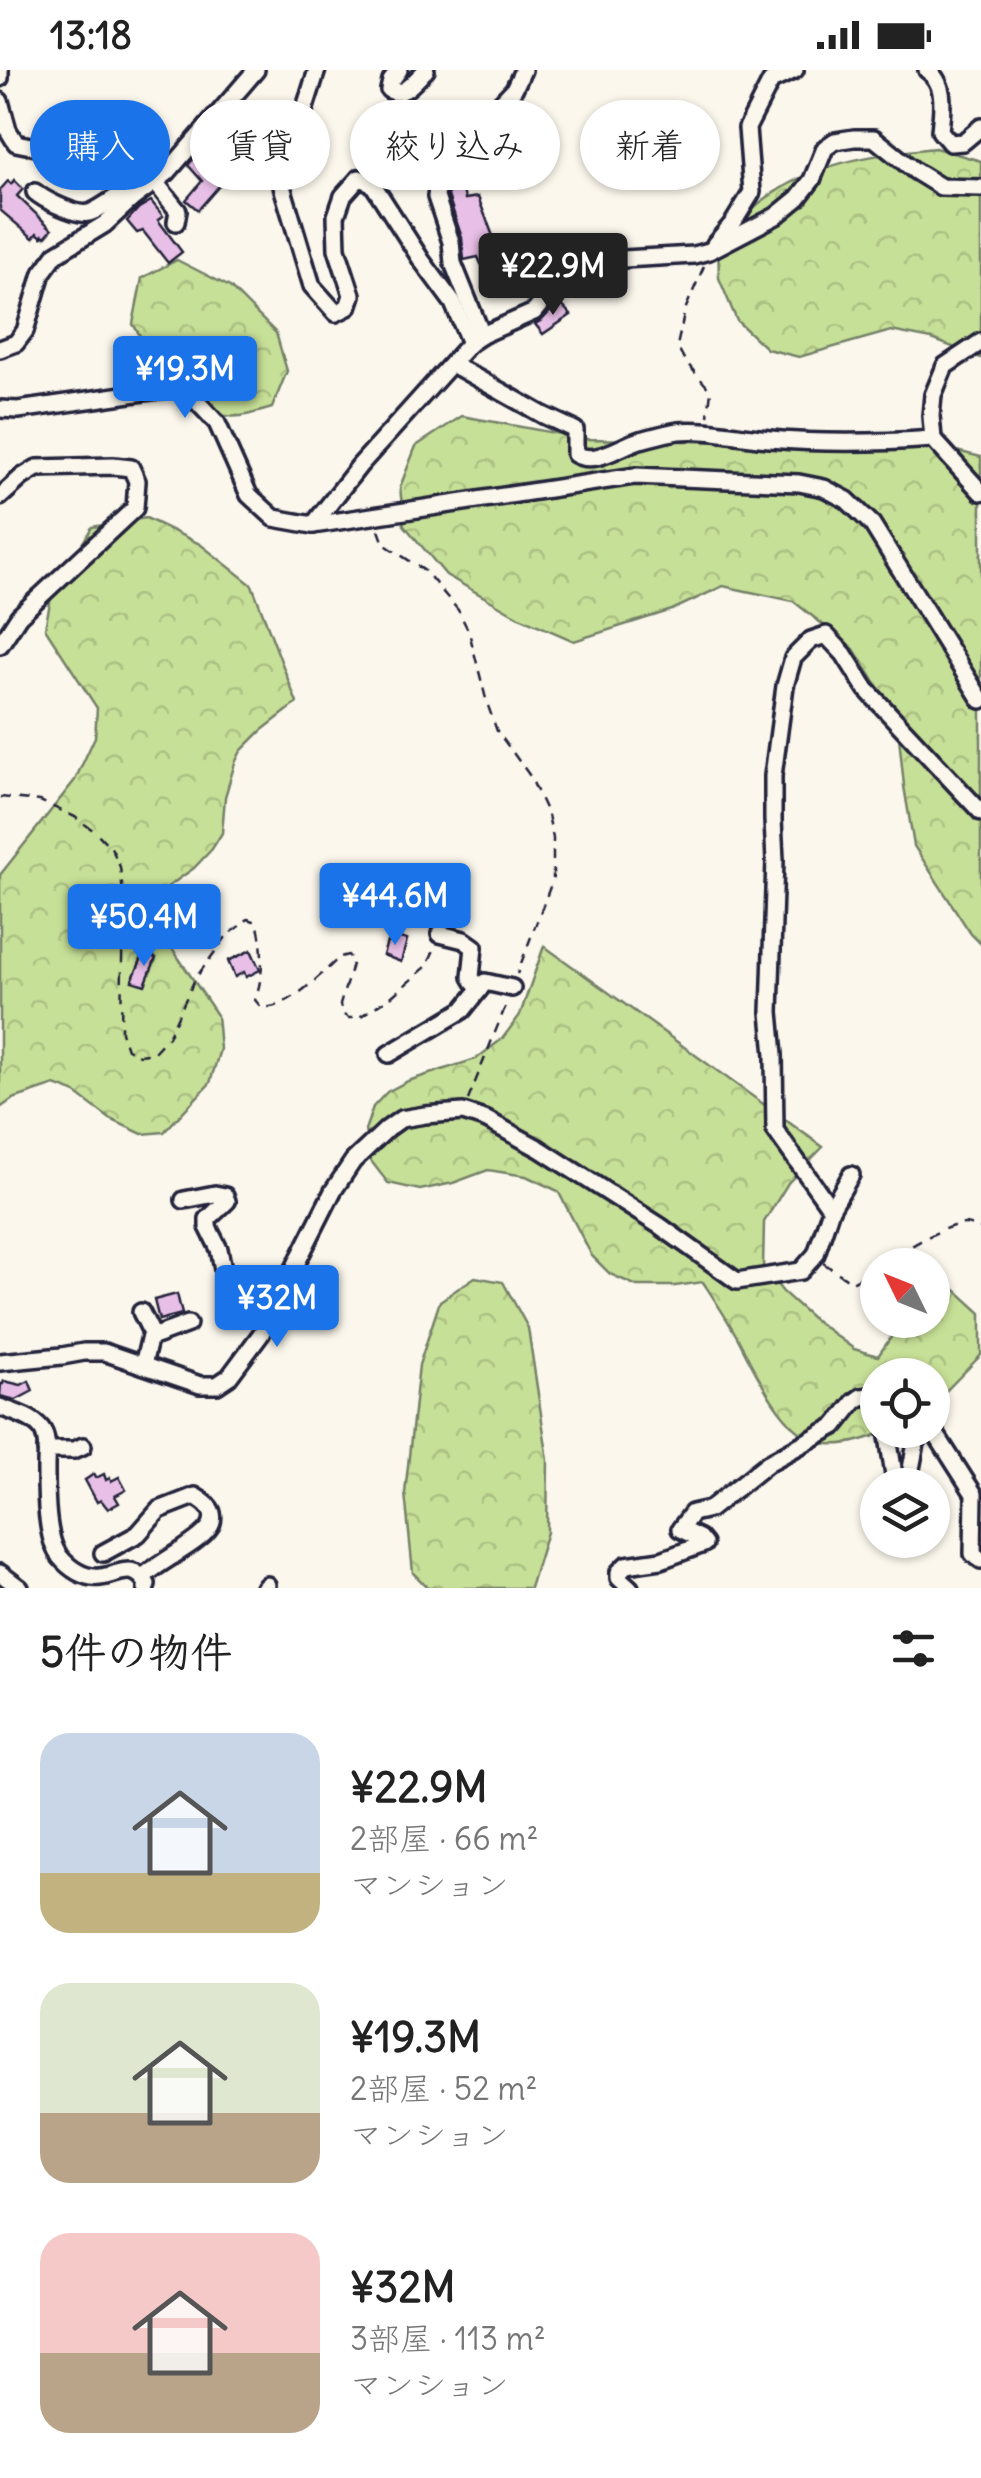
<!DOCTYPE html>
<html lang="ja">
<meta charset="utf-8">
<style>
:root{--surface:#fff;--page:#f6f6f6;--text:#222;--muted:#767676;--accent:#1a73e8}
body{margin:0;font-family:Delius,"Klee One",sans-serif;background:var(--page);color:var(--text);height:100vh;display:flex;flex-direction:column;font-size:38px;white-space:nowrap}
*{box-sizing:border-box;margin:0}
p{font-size:32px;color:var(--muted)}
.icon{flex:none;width:55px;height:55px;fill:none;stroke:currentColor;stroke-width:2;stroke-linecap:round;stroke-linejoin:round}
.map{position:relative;height:1518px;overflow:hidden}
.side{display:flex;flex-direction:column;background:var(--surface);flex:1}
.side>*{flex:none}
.hud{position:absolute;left:30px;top:30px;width:922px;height:90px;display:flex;gap:20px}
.needle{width:65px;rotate:313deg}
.buttons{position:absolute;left:860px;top:1178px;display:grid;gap:20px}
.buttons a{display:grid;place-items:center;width:90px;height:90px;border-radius:50%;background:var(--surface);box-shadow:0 2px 8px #0004;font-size:50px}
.price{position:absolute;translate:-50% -85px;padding:0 22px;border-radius:10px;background:var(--accent);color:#fff;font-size:32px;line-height:65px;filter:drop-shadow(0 2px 5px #0008)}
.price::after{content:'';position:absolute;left:50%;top:60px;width:30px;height:22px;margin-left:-15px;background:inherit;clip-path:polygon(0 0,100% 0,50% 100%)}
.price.active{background:#222;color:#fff}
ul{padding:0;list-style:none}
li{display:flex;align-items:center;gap:30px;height:250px;padding:0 40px}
li span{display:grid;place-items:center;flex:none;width:280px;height:200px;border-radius:30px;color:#555}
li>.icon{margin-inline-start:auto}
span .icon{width:120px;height:120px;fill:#fffc;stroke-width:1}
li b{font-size:42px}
h2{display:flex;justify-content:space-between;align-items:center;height:120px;padding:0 40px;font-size:42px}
.tag{padding:0 35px;border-radius:45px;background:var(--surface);box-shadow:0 2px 8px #0004;font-size:35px;line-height:90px}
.tag.active{background:var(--accent);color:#fff}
.status{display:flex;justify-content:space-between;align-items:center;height:70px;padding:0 50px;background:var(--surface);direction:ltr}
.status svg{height:28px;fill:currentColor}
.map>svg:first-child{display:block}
</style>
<div class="status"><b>13:18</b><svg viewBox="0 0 49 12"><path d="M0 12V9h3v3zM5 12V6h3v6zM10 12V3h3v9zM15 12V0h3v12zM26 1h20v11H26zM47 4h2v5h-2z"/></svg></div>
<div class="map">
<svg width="981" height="1518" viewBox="0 0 981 1518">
<defs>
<pattern id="forest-crowns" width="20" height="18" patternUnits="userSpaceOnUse" patternTransform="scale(2.5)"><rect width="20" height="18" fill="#c7e097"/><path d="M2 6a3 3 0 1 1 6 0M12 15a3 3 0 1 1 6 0" fill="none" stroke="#abc083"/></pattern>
</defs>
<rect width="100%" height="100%" fill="#fbf7ec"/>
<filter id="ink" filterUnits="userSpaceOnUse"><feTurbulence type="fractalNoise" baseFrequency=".01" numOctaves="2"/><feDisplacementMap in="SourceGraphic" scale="20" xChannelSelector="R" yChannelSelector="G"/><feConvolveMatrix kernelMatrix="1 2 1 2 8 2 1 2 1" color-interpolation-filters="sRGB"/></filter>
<g filter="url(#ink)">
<g fill="url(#forest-crowns)" stroke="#748169" stroke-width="2.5">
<path d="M935,78L981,91V288L932,269L891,261L799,287L767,279L737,251L719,208L718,173C779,100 845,87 935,78Z"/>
<path d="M177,190L230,217L276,263L287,301L272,338C262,341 252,344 241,346C187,352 157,293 133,254L142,208Z"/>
<polygon points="462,346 587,369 829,374 907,369 981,387 981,874 971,864 914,776 904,716 897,647 854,579 793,531 723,516 672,540 574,571 519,547 446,505 404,455 400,417 416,376"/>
<polygon points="146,448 200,474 252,515 297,633 261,661 241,681 235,693 225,727 222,763 212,779 194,798 162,821 153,850 217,945 220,979 210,1013 164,1062 142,1064 110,1049 74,1022 55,1015 13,1029 0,1038 0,805 75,710 95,667 97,638 45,558 51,528 92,457"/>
<path d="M544,876L823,1077L788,1113L764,1152L763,1197L783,1222L812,1248L854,1279L878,1286L903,1250H932L933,1205L935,1201L981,1243V1285L933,1334L932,1305H878V1360H889C871,1368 848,1376 828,1374C785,1372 754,1298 736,1265C726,1247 714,1229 703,1212L675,1216H637L610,1204L592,1186L558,1121L526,1106L488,1100L453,1113L420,1120L388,1113L371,1091L365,1060L373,1037L387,1022L408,1011L476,989L502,969L520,945Z"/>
<polygon points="475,1207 503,1212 528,1258 548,1390 547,1462 530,1518 428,1518 413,1503 405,1423 419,1295 440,1231"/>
</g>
<g fill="#e8bfe6" stroke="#22223b" stroke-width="2.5">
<polygon points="231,48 241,58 215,86 232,101 198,140 186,130 202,111 188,95"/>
<polygon points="14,110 23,119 17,126 52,159 45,167 43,165 42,167 37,163 33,168 0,140 0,120 8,111 11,114"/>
<polygon points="461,112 465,129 478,127 501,187 481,194 478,187 464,190 462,168 448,126 451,114"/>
<polygon points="151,131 163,146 158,150 182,182 168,193 143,161 137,163 127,151 139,138"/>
<polygon points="559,232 571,245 543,264 535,254 542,250"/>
<polygon points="393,866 407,870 401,892 383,885 387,872 389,873 390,867"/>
<polygon points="251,880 260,900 246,907 244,902 235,907 228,891"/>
<polygon points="144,883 156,888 145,915 132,911"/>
<polygon points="177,1224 182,1244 159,1250 154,1230"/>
<polygon points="4,1311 21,1315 29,1311 33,1321 16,1330 0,1326 1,1314 3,1314"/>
<polygon points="94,1404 96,1408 104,1404 106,1410 110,1408 111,1411 119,1407 126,1420 115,1426 119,1433 108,1439 101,1430 97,1432 85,1410"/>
</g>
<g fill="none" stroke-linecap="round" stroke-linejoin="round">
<defs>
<g id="minor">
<polyline points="317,0 281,113 312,216 336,243 348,237 352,225 337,179 336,146 343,126 359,108 372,113 422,191 453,233 470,273"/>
<path d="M399,0L391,11L389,20C404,28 415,10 426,0"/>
<path d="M927,0C947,14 942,39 940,61L950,73L963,72L981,57"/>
<polyline points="0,8 0,0"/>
<polyline points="0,31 8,60 16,73 41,78 76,79 99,89 118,109 130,110 158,105"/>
<polyline points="155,112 178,141 176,152"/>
<path d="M35,122C42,128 48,131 57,135C90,150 89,144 118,126L132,129"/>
<polyline points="715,174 733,153 752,122 747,58 771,11 795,0"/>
<polyline points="482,265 453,193 451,172 436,127 438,112 476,67 490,44 514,19 523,0"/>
<polyline points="981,272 945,296 933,325 931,346 933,369 981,422"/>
<polyline points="0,279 16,273 25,261 42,203 56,184 105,154 132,129 167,103 256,0"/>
<path d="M452,294L543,345L575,360V384C595,396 620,376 640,370C652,367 666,363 678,361C707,358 741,367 770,369C825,374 878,373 933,369"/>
<polyline points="0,339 18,340 172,318 189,323 217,353 249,425 274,448 313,455 635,406 799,413 824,418 847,430 872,454 981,630"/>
<polyline points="0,427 22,407 37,398 113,396 131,398 137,411 135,438 19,546 0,575"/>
<polyline points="313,455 360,395 470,273 482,265 534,242 568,201 588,191 694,185 709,181 776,146 798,128 812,110 825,78 835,71 854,68 874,68 915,101 941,117 981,118"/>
<polyline points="440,864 464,870 474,877 471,907 479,920 485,912 512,918"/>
<polyline points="389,984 463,940 479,920"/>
<path d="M184,1130L215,1124L225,1126L227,1131L208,1149V1157L219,1179L227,1220L235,1243C251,1235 257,1227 273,1240"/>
<polyline points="831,1139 851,1105"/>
<polyline points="141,1242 151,1262 143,1295"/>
<polyline points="150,1268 188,1254"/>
<polyline points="0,1292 62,1286 84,1282 104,1282 200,1315 217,1315 229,1307 261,1264 333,1121 353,1091 387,1059 401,1049 425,1045 463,1042 487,1050 540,1079 660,1156 737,1211 801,1201 816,1184 831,1139 775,1060 774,985 770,942 775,790 773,750 773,706 785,616 793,588 811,570 826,565 844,584 866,619 981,742"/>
<path d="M0,1337C13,1342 32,1347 41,1358C49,1368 46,1384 46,1396C46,1419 45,1468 60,1487C69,1498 84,1509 100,1507C120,1505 132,1491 147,1514L146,1518"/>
<polyline points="932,1358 974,1424 973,1484 981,1490"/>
<polyline points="887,1360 894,1405 905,1409 910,1404 916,1373 924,1360"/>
<polyline points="46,1380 74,1380 83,1376"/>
<path d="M103,1483L138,1464L159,1440L195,1426C199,1429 205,1432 208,1436C214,1442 214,1452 209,1458C199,1473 159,1492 143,1507"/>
<polyline points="0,1503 20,1518"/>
<polyline points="264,1518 267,1515"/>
<polyline points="630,1518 619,1508 619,1502 626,1495 661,1490 704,1474 699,1468 680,1459 692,1443 710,1439 768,1393 835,1356 854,1332 861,1327 870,1326 878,1331"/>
</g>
</defs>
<use href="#minor" stroke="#22223b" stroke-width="22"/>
<g stroke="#22223b" stroke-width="2.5" stroke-dasharray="10 8" stroke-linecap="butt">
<polyline points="704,196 685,240 677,276 685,291 711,321 708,346"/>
<polyline points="379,460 384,474 425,501 458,540 469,562 487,633 497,661 530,706 548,745 553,768 553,809 517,904"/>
<path d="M0,727L40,731L75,747L97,763L112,779L120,797L123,823L121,962L127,979L139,985L153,983L168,967L195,909L226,867L248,849L257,852C264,879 264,904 255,930L261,937C286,942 322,903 340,887L348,885L353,891L340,935L342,944L349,948H358L392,926L426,897L435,878"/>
<polyline points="468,1030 508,930"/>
<polyline points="823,1193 852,1212 878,1198"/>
<path d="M882,1195C900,1183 943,1154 965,1154C968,1154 978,1158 981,1159"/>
</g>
<use href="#minor" stroke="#fbf7ec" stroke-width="15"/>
</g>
</g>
</svg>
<div class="buttons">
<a><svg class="needle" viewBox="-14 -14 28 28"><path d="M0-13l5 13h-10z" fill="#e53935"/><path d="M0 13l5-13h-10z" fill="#767676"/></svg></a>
<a><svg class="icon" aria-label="locate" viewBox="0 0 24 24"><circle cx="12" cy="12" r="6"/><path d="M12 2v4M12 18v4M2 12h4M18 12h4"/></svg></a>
<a><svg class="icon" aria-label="layers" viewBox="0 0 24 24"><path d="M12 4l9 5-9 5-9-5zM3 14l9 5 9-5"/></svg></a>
</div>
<b class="price active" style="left:553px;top:248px">¥22.9M</b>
<b class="price" style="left:185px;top:351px">¥19.3M</b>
<b class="price" style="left:395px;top:878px">¥44.6M</b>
<b class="price" style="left:144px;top:899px">¥50.4M</b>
<b class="price" style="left:277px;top:1280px">¥32M</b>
<div class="hud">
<a class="tag active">購入</a>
<a class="tag">賃貸</a>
<a class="tag">絞り込み</a>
<a class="tag">新着</a>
</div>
</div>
<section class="side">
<h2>5件の物件<svg class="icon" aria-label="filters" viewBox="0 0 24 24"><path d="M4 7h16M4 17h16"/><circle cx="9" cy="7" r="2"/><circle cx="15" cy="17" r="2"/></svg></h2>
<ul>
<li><span style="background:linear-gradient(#c9d6e8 70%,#c2b280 0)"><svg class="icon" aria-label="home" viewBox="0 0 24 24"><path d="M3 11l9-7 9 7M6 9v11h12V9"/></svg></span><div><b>¥22.9M</b><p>2部屋 · 66 m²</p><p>マンション</p></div></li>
<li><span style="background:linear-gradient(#dfe7d0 65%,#b9a48a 0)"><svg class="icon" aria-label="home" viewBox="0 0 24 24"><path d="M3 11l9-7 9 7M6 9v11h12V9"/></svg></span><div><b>¥19.3M</b><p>2部屋 · 52 m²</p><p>マンション</p></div></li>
<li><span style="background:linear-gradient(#f6c9c9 60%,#b9a48a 0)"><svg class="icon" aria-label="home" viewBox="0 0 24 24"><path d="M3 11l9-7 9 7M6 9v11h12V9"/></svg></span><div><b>¥32M</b><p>3部屋 · 113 m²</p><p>マンション</p></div></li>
</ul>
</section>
